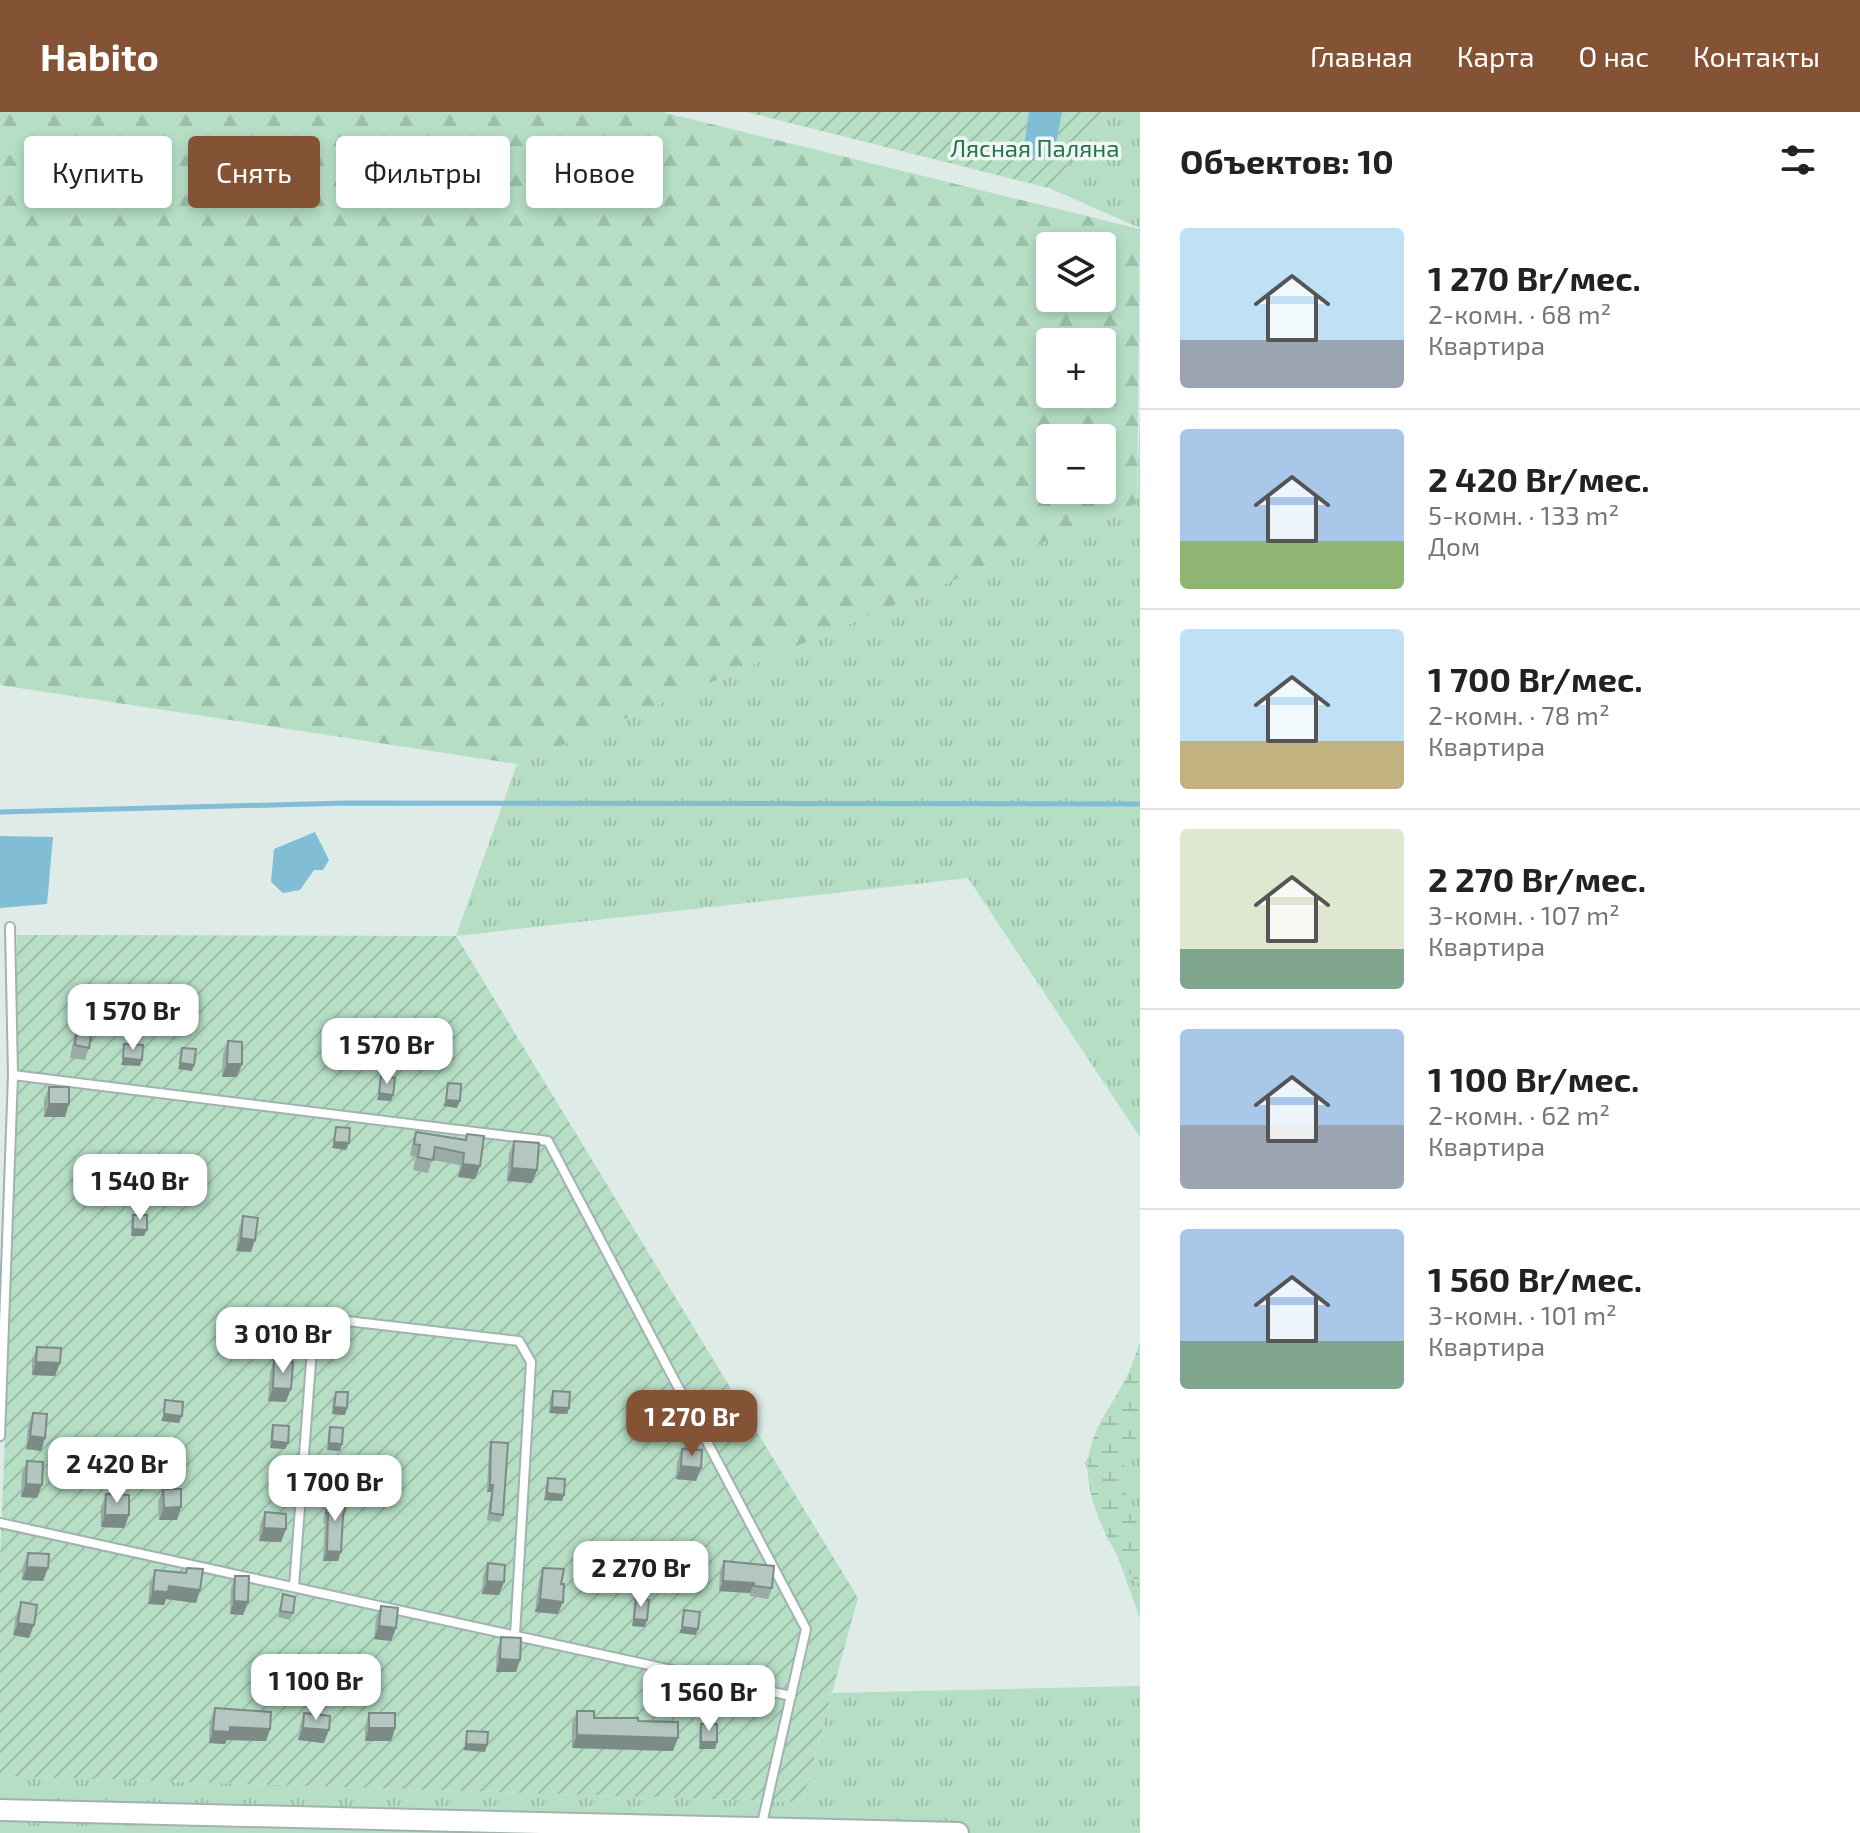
<!DOCTYPE html>
<html lang="ru">
<meta charset="utf-8">
<style>
:root{--surface:#fff;--page:#f6f6f6;--text:#222;--muted:#767676;--line:#e0e0e0;--accent:#845234}
body{margin:0;font-family:"Exo 2",sans-serif;background:var(--page);color:var(--text);height:100vh;display:flex;flex-direction:column;font-size:30px;white-space:nowrap}
*{box-sizing:border-box;margin:0}
p{font-size:26px;color:var(--muted)}
.icon{flex:none;width:44px;height:44px;fill:none;stroke:currentColor;stroke-width:2;stroke-linecap:round;stroke-linejoin:round}
.map{position:relative;flex:1;overflow:hidden}
.side{display:flex;flex-direction:column;background:var(--surface);width:720px}
.side>*{flex:none}
.banner{position:absolute;left:24px;top:24px;width:760px;height:72px;display:flex;gap:16px}
.buttons{position:absolute;left:1036px;top:120px;display:grid;gap:16px}
.buttons a{display:grid;place-items:center;width:80px;height:80px;border-radius:8px;background:var(--surface);box-shadow:0 4px 12px #0003;font-size:40px}
.price{position:absolute;translate:-50% -68px;padding:0 18px;border-radius:16px;background:#fff;color:#222;font-size:26px;line-height:52px;filter:drop-shadow(0 2px 4px #0008)}
.price::after{content:'';position:absolute;left:50%;top:48px;width:24px;height:18px;margin-left:-12px;background:inherit;clip-path:polygon(0 0,100% 0,50% 100%)}
.price.active{background:var(--accent);color:#fff}
ul{padding:0;list-style:none}
li{display:flex;align-items:center;gap:24px;height:200px;padding:0 40px}
li+li{border-top:2px solid var(--line)}
li span{display:grid;place-items:center;flex:none;width:224px;height:160px;border-radius:8px;color:#555}
li>.icon{margin-inline-start:auto}
span .icon{width:96px;height:96px;fill:#fffc;stroke-width:1}
li b{font-size:34px}
h2{display:flex;justify-content:space-between;align-items:center;height:96px;padding:0 40px;font-size:34px}
.tag{padding:0 28px;border-radius:8px;background:var(--surface);box-shadow:0 4px 12px #0003;font-size:28px;line-height:72px}
.tag.active{background:var(--accent);color:#fff}
header{display:flex;align-items:center;gap:48px;box-sizing:border-box;height:112px;padding:0 40px;background:var(--accent);color:#fff}
header strong{font-size:38px}
nav{display:flex;gap:44px;margin-inline-start:auto;font-size:28px}
main{display:flex;flex:1;min-height:0}
.map>svg:first-child{display:block}
</style>
<header>
<strong>Habito</strong>
<nav><a>Главная</a><a>Карта</a><a>О нас</a><a>Контакты</a></nav>
</header>
<main>
<div class="map">
<svg width="1140" height="1721" viewBox="0 0 1140 1721">
<defs>
<pattern id="grass-tufts" width="24" height="20" patternUnits="userSpaceOnUse" patternTransform="scale(2)"><rect width="24" height="20" fill="#b5dec5"/><path d="M3 7l-1-3M5 7V3M7 7l1-3M15 17l-1-3M17 17v-4M19 17l1-3" fill="none" stroke="#9bbfaa"/></pattern>
<pattern id="forest-firs" width="22" height="20" patternUnits="userSpaceOnUse" patternTransform="scale(2)"><rect width="22" height="20" fill="#b5dec5"/><path d="M5 1l3.5 6h-7zM16 11l3.5 6h-7z" fill="#9bbfaa"/></pattern>
<pattern id="wetland-marsh" width="20" height="14" patternUnits="userSpaceOnUse" patternTransform="scale(2)"><rect width="20" height="14" fill="#b5dec5"/><path d="M1 5h8M5 5V1M11 12h8M15 12V8" fill="none" stroke="#9bbfaa"/></pattern>
<pattern id="garden-furrows" width="10" height="10" patternUnits="userSpaceOnUse" patternTransform="scale(2)"><rect width="10" height="10" fill="#b5dec5"/><path d="M-1 1l2-2M0 10L10 0M9 11l2-2" fill="none" stroke="#9bbfaa"/></pattern>
</defs>
<rect width="100%" height="100%" fill="#deebe7"/>
<g fill="url(#grass-tufts)">
<polygon points="1112,0 1140,0 1140,116 1049,76"/>
<polygon points="1140,296 1140,1025 968,766 456,824 517,652 1137,391"/>
<polygon points="1140,1246 1140,1507 1085,1351"/>
<polygon points="1140,1574 1140,1721 0,1721 0,1664 802,1690 832,1581"/>
</g>
<path fill="url(#forest-firs)" fill-rule="evenodd" d="M0,0H662L1140,117L1137,391L517,652L0,573ZM1050,134H1102V186H1050ZM1050,230H1102V282H1050ZM1050,326H1102V378H1050Z"/>
<path fill="url(#wetland-marsh)" d="M1140,1230V1321L1129,1337L1123,1357L1124,1378L1140,1418V1473C1111,1443 1079,1379 1090,1337C1096,1313 1112,1292 1124,1270C1131,1257 1135,1244 1140,1230Z"/>
<g fill="url(#garden-furrows)">
<polygon points="746,0 1112,0 1049,76"/>
<polygon points="17,823 456,824 858,1486 802,1690 0,1664 0,1448 8,1251"/>
</g>
<g fill="#81bed5">
<polygon points="1029,0 1062,0 1053,47 1023,42"/>
<polygon points="315,720 329,748 323,758 314,758 300,778 283,781 271,770 274,737"/>
<polygon points="0,724 53,725 47,792 0,796"/>
</g>
<g fill="none" stroke-linecap="round" stroke-linejoin="round">
<polyline stroke="#81bed5" stroke-width="5" points="0,700 347,691 1140,692"/>
<defs>
<g id="service">
<polyline points="10,815 13,963"/>
<polyline points="347,1209 519,1229 531,1250 515,1523"/>
<polyline points="0,1324 13,963 548,1029 806,1517 761,1716"/>
<polyline points="0,1411 791,1584"/>
<polyline points="294,1475 312,1237"/>
</g>
<polyline id="tertiary" points="0,1698 958,1721"/>
</defs>
<use href="#service" stroke="#a1b3af" stroke-width="12"/>
<use href="#tertiary" stroke="#a1b3af" stroke-width="24"/>
<use href="#service" stroke="#fff" stroke-width="8"/>
<use href="#tertiary" stroke="#fff" stroke-width="20"/>
</g>
<g fill="#9aaaa5">
<polygon points="78,912 89,936 85,948 70,946 74,924"/>
<polygon points="228,929 242,952 237,965 222,965 223,942"/>
<polygon points="49,975 65,1005 44,1005 44,988"/>
<polygon points="416,1020 465,1028 467,1022 480,1054 475,1067 458,1065 460,1053 432,1048 428,1061 413,1058 416,1045 410,1044 412,1033"/>
<polygon points="514,1029 537,1058 532,1071 507,1069 509,1042"/>
<polygon points="133,1103 144,1124 131,1124 131,1109"/>
<polygon points="243,1104 251,1140 236,1139 239,1117"/>
<polygon points="37,1235 60,1251 55,1264 32,1263 32,1248"/>
<polygon points="274,1248 286,1290 268,1289 270,1261"/>
<polygon points="553,1279 569,1296 567,1302 549,1301 550,1286"/>
<polygon points="336,1280 345,1303 332,1302 333,1286"/>
<polygon points="663,1294 682,1317 668,1325 658,1307"/>
<polygon points="33,1301 45,1326 41,1339 26,1337 28,1314"/>
<polygon points="273,1313 288,1331 285,1337 270,1336 271,1319"/>
<polygon points="330,1315 340,1339 327,1338 328,1322"/>
<polygon points="491,1330 503,1403 500,1410 487,1408 491,1380 487,1380 489,1336"/>
<polygon points="682,1337 696,1369 676,1367 677,1350"/>
<polygon points="27,1349 37,1386 21,1385 22,1362"/>
<polygon points="548,1366 562,1389 544,1388 546,1372"/>
<polygon points="163,1377 181,1395 177,1408 159,1408 158,1390"/>
<polygon points="106,1382 129,1403 124,1416 101,1415 101,1395"/>
<polygon points="329,1385 343,1404 338,1449 323,1449 325,1411 323,1411 326,1394"/>
<polygon points="265,1400 286,1417 281,1430 259,1429 260,1413"/>
<polygon points="28,1441 48,1456 43,1469 22,1468 23,1454"/>
<polygon points="724,1449 772,1476 768,1487 750,1484 750,1481 719,1479 720,1459"/>
<polygon points="488,1451 499,1483 482,1482 483,1464"/>
<polygon points="187,1456 200,1478 196,1491 166,1487 164,1493 148,1492 150,1471 155,1458 185,1461"/>
<polygon points="543,1456 561,1472 558,1502 535,1500 539,1468"/>
<polygon points="235,1464 248,1490 243,1503 230,1502 231,1477"/>
<polygon points="283,1482 293,1501 290,1508 278,1505"/>
<polygon points="636,1486 645,1515 632,1514 634,1493"/>
<polygon points="21,1490 29,1526 13,1523 16,1503"/>
<polygon points="381,1494 391,1529 374,1527 376,1507"/>
<polygon points="501,1525 520,1548 516,1560 496,1560 497,1538"/>
<polygon points="215,1596 270,1617 266,1629 227,1628 225,1632 209,1631 210,1609"/>
<polygon points="577,1599 594,1606 638,1609 673,1639 572,1636 572,1612"/>
<polygon points="304,1601 324,1631 298,1628 300,1614"/>
<polygon points="369,1601 395,1616 391,1629 365,1629 365,1614"/>
<polygon points="701,1612 717,1630 715,1637 699,1637 699,1618"/>
</g>
<g fill="#7d8b86">
<polygon points="123,946 142,948 140,954 121,953"/>
<polygon points="180,951 194,953 192,959 178,957"/>
<polygon points="227,952 242,952 237,965 222,965"/>
<polygon points="379,981 393,983 391,989 377,988"/>
<polygon points="446,988 460,989 457,996 443,994"/>
<polygon points="49,992 69,992 65,1005 44,1005"/>
<polygon points="334,1030 349,1031 346,1038 332,1036"/>
<polygon points="463,1052 480,1054 475,1067 458,1065"/>
<polygon points="512,1056 537,1058 532,1071 507,1069"/>
<polygon points="133,1117 147,1118 144,1124 131,1124"/>
<polygon points="241,1126 255,1128 251,1140 236,1139"/>
<polygon points="36,1250 60,1251 55,1264 32,1263"/>
<polygon points="273,1276 291,1277 286,1290 268,1289"/>
<polygon points="334,1295 347,1296 345,1303 332,1302"/>
<polygon points="552,1295 569,1296 567,1302 549,1301"/>
<polygon points="164,1302 182,1304 179,1311 161,1309"/>
<polygon points="686,1304 682,1317 668,1325 672,1312"/>
<polygon points="30,1324 45,1326 41,1339 26,1337"/>
<polygon points="272,1329 288,1331 285,1337 270,1336"/>
<polygon points="329,1331 342,1332 340,1339 327,1338"/>
<polygon points="681,1354 701,1356 696,1369 676,1367"/>
<polygon points="26,1372 42,1373 37,1386 21,1385"/>
<polygon points="490,1373 493,1373 491,1380 487,1380"/>
<polygon points="547,1381 564,1383 562,1389 544,1388"/>
<polygon points="181,1395 177,1408 159,1408 164,1396"/>
<polygon points="105,1403 129,1403 124,1416 101,1415"/>
<polygon points="264,1416 286,1417 281,1430 259,1429"/>
<polygon points="327,1439 341,1440 338,1449 323,1449"/>
<polygon points="27,1455 48,1456 43,1469 22,1468"/>
<polygon points="487,1469 504,1470 499,1483 482,1482"/>
<polygon points="723,1469 754,1471 750,1481 719,1479"/>
<polygon points="169,1474 200,1478 196,1491 166,1487 164,1493 148,1492 153,1479"/>
<polygon points="540,1487 563,1490 558,1502 535,1500"/>
<polygon points="234,1489 248,1490 243,1503 230,1502"/>
<polygon points="634,1507 647,1508 645,1515 632,1514"/>
<polygon points="18,1511 34,1513 29,1526 13,1523"/>
<polygon points="379,1514 396,1516 391,1529 374,1527"/>
<polygon points="682,1515 698,1517 696,1523 679,1521"/>
<polygon points="500,1547 520,1548 516,1560 496,1560"/>
<polygon points="230,1615 270,1617 266,1629 227,1628 225,1632 209,1631 213,1619"/>
<polygon points="303,1616 329,1618 324,1631 298,1628"/>
<polygon points="369,1616 395,1616 391,1629 365,1629"/>
<polygon points="577,1623 678,1626 673,1639 572,1636"/>
<polygon points="701,1630 717,1630 715,1637 699,1637"/>
<polygon points="466,1632 487,1633 485,1640 463,1638"/>
</g>
<g fill="#b3c6c0" stroke="#7d8b86" stroke-width="2">
<polygon points="78,912 93,914 89,936 75,933"/>
<polygon points="228,929 242,930 242,952 227,952"/>
<polygon points="124,932 143,933 142,948 123,946"/>
<polygon points="182,936 196,937 194,953 180,951"/>
<polygon points="381,964 395,966 393,983 379,981"/>
<polygon points="448,971 461,972 460,989 446,988"/>
<rect x="49" y="975" width="20" height="17"/>
<polygon points="336,1015 350,1016 349,1031 334,1030"/>
<polygon points="416,1020 466,1028 467,1022 484,1024 480,1054 463,1052 464,1041 435,1035 433,1048 418,1045 420,1033 414,1032"/>
<polygon points="514,1029 539,1031 537,1058 512,1056"/>
<polygon points="133,1103 147,1103 147,1118 133,1117"/>
<polygon points="243,1104 258,1106 255,1128 241,1126"/>
<polygon points="37,1235 61,1236 60,1251 36,1250"/>
<polygon points="274,1248 293,1250 291,1277 273,1276"/>
<polygon points="553,1279 570,1280 569,1296 552,1295"/>
<polygon points="336,1280 348,1280 347,1296 334,1295"/>
<polygon points="677,1287 686,1304 672,1312 663,1294"/>
<polygon points="165,1288 183,1290 182,1304 164,1302"/>
<polygon points="33,1301 47,1302 45,1326 30,1324"/>
<polygon points="273,1313 289,1314 288,1331 272,1329"/>
<polygon points="330,1315 343,1316 342,1332 329,1331"/>
<polygon points="491,1330 508,1331 503,1403 490,1401 493,1373 490,1373"/>
<polygon points="682,1337 702,1338 701,1356 681,1354"/>
<polygon points="27,1349 43,1350 42,1373 26,1372"/>
<polygon points="548,1366 565,1367 564,1383 547,1381"/>
<polygon points="163,1377 181,1377 181,1395 164,1396"/>
<polygon points="106,1382 129,1383 129,1403 105,1403"/>
<polygon points="329,1385 348,1388 343,1404 341,1440 327,1439 328,1401 326,1401"/>
<polygon points="265,1400 286,1402 286,1417 264,1416"/>
<polygon points="28,1441 49,1442 48,1456 27,1455"/>
<polygon points="724,1449 774,1454 772,1476 754,1474 754,1471 723,1469"/>
<polygon points="488,1451 505,1453 504,1470 487,1469"/>
<polygon points="187,1456 203,1457 200,1478 169,1474 168,1480 153,1479 155,1458 186,1461"/>
<polygon points="543,1456 564,1457 561,1472 564,1472 563,1490 540,1487"/>
<polygon points="235,1464 249,1464 248,1490 234,1489"/>
<polygon points="283,1482 295,1485 293,1501 280,1499"/>
<polygon points="636,1486 649,1488 647,1508 634,1507"/>
<polygon points="21,1490 37,1493 34,1513 18,1511"/>
<polygon points="381,1494 398,1496 396,1516 379,1514"/>
<polygon points="684,1498 700,1500 698,1517 682,1515"/>
<polygon points="501,1525 521,1526 520,1548 500,1547"/>
<polygon points="215,1596 271,1600 270,1617 230,1615 230,1620 213,1619"/>
<polygon points="577,1599 594,1599 594,1606 638,1606 638,1609 678,1610 678,1626 577,1623"/>
<polygon points="304,1601 330,1604 329,1618 303,1616"/>
<rect x="369" y="1601" width="26" height="15"/>
<rect x="701" y="1612" width="16" height="18"/>
<polygon points="467,1619 488,1620 487,1633 466,1632"/>
</g>
<g text-anchor="middle" dominant-baseline="central" stroke-width="7" stroke-linejoin="round" paint-order="stroke">
<g font-size="24" fill="#26754e" stroke="#eff7f4">
<text x="1035" y="35">Лясная Паляна</text>
</g>
</g>
</svg>
<div class="buttons">
<a><svg class="icon" aria-label="layers" viewBox="0 0 24 24"><path d="M12 4l9 5-9 5-9-5zM3 14l9 5 9-5"/></svg></a>
<a>+</a>
<a>−</a>
</div>
<b class="price" style="left:133px;top:940px">1 570 Br</b>
<b class="price" style="left:387px;top:974px">1 570 Br</b>
<b class="price" style="left:140px;top:1110px">1 540 Br</b>
<b class="price" style="left:283px;top:1263px">3 010 Br</b>
<b class="price active" style="left:692px;top:1346px">1 270 Br</b>
<b class="price" style="left:117px;top:1393px">2 420 Br</b>
<b class="price" style="left:335px;top:1411px">1 700 Br</b>
<b class="price" style="left:641px;top:1497px">2 270 Br</b>
<b class="price" style="left:316px;top:1610px">1 100 Br</b>
<b class="price" style="left:709px;top:1621px">1 560 Br</b>
<div class="banner">
<a class="tag">Купить</a>
<a class="tag active">Снять</a>
<a class="tag">Фильтры</a>
<a class="tag">Новое</a>
</div>
</div>
<section class="side">
<h2>Объектов: 10<svg class="icon" aria-label="filters" viewBox="0 0 24 24"><path d="M4 7h16M4 17h16"/><circle cx="9" cy="7" r="2"/><circle cx="15" cy="17" r="2"/></svg></h2>
<ul>
<li><span style="background:linear-gradient(#bfe0f5 70%,#9aa5b1 0)"><svg class="icon" aria-label="home" viewBox="0 0 24 24"><path d="M3 11l9-7 9 7M6 9v11h12V9"/></svg></span><div><b>1 270 Br/мес.</b><p>2-комн. · 68 m²</p><p>Квартира</p></div></li>
<li><span style="background:linear-gradient(#a9c7e8 70%,#8fb573 0)"><svg class="icon" aria-label="home" viewBox="0 0 24 24"><path d="M3 11l9-7 9 7M6 9v11h12V9"/></svg></span><div><b>2 420 Br/мес.</b><p>5-комн. · 133 m²</p><p>Дом</p></div></li>
<li><span style="background:linear-gradient(#bfe0f5 70%,#c2b280 0)"><svg class="icon" aria-label="home" viewBox="0 0 24 24"><path d="M3 11l9-7 9 7M6 9v11h12V9"/></svg></span><div><b>1 700 Br/мес.</b><p>2-комн. · 78 m²</p><p>Квартира</p></div></li>
<li><span style="background:linear-gradient(#dfe7d0 75%,#7fa58c 0)"><svg class="icon" aria-label="home" viewBox="0 0 24 24"><path d="M3 11l9-7 9 7M6 9v11h12V9"/></svg></span><div><b>2 270 Br/мес.</b><p>3-комн. · 107 m²</p><p>Квартира</p></div></li>
<li><span style="background:linear-gradient(#a9c7e8 60%,#9aa5b1 0)"><svg class="icon" aria-label="home" viewBox="0 0 24 24"><path d="M3 11l9-7 9 7M6 9v11h12V9"/></svg></span><div><b>1 100 Br/мес.</b><p>2-комн. · 62 m²</p><p>Квартира</p></div></li>
<li><span style="background:linear-gradient(#a9c7e8 70%,#7fa58c 0)"><svg class="icon" aria-label="home" viewBox="0 0 24 24"><path d="M3 11l9-7 9 7M6 9v11h12V9"/></svg></span><div><b>1 560 Br/мес.</b><p>3-комн. · 101 m²</p><p>Квартира</p></div></li>
</ul>
</section>
</main>
